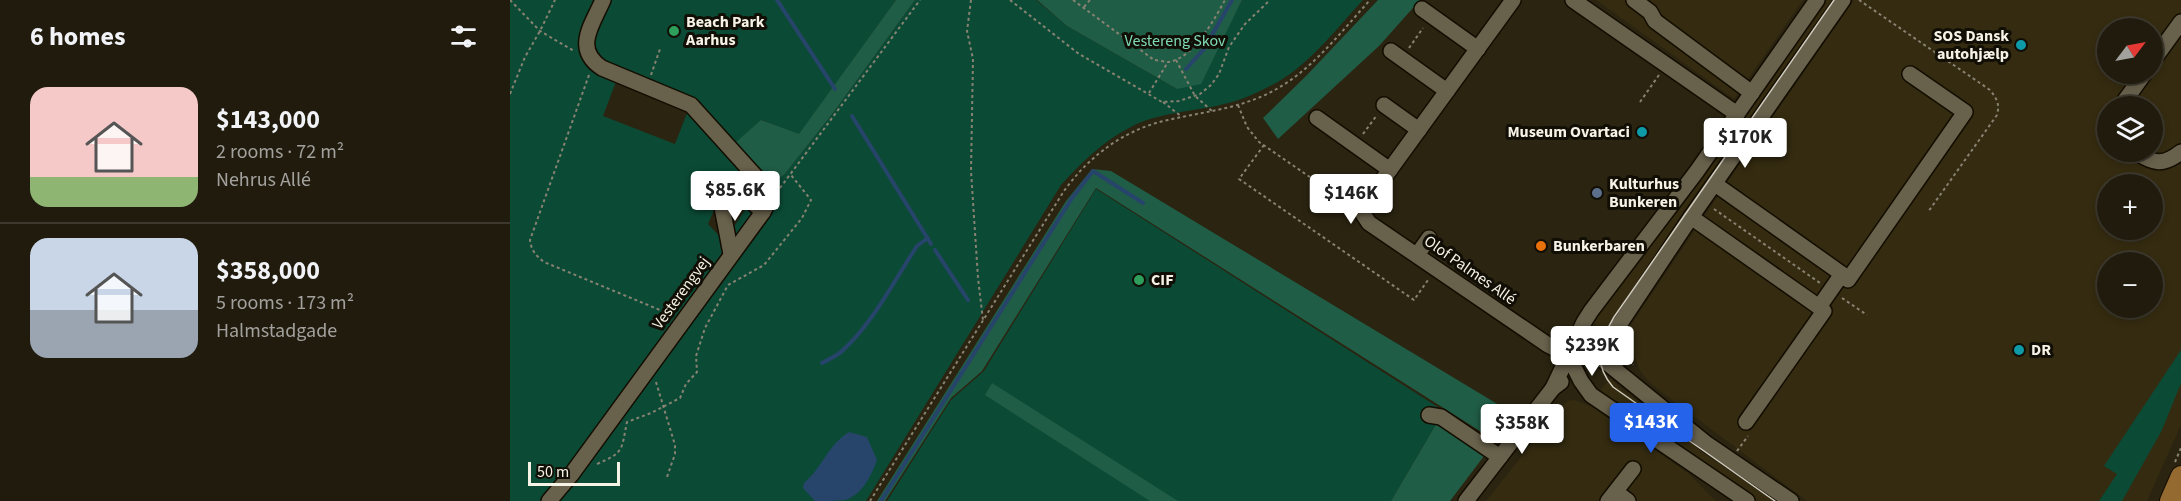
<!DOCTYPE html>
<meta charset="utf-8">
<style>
:root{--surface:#201b0d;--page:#282416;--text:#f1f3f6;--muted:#a2a19d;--line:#3d392e;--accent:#2563eb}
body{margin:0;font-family:"Source Sans 3",sans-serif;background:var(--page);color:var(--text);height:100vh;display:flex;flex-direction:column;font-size:22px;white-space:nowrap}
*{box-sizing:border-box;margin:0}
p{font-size:20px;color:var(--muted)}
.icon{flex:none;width:33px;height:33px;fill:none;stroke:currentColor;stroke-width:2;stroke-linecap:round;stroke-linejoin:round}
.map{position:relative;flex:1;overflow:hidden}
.drawer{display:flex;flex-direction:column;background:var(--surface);width:510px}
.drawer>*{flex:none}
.needle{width:39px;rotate:58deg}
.buttons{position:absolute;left:1587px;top:18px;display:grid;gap:12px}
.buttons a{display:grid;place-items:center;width:66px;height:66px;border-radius:50%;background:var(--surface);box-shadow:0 3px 9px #0003,0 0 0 2px var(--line);font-size:30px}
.scale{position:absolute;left:18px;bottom:15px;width:92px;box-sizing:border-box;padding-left:6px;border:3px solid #f6f2e6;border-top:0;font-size:16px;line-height:21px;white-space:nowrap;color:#f6f2e6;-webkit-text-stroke:4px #110e06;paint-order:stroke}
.price{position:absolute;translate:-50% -51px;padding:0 14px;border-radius:6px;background:#fff;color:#222;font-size:20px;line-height:39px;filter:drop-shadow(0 2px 3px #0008)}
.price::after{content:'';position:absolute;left:50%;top:36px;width:18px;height:14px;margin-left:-9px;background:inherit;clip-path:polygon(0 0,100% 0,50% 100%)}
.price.active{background:var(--accent);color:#fff}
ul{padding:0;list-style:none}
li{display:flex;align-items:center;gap:18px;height:150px;padding:0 30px}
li+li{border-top:2px solid var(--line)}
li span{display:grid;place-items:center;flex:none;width:168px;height:120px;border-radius:18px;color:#555}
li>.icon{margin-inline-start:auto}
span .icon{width:72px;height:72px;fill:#fffc;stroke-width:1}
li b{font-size:26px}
h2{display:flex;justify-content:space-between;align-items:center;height:72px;padding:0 30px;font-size:26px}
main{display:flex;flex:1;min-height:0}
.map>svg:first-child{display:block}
</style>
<main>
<section class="drawer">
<h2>6 homes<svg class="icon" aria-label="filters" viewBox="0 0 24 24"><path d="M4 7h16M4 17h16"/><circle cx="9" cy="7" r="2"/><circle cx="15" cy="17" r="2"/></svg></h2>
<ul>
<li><span style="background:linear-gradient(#f6c9c9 75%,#8fb573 0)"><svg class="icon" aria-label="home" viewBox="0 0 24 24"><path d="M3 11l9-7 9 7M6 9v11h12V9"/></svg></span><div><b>$143,000</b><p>2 rooms · 72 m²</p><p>Nehrus Allé</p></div></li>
<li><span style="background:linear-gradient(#c9d6e8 60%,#9aa5b1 0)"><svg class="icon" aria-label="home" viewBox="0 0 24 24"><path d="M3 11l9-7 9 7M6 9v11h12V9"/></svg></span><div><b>$358,000</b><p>5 rooms · 173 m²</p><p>Halmstadgade</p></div></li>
</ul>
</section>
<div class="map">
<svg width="1671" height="501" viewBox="0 0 1671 501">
<rect width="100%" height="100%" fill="#2b2411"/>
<g fill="#342b10" fill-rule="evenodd">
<polygon points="1086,0 1293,0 1224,99"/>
<polygon points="1310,0 1329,0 1098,334 1082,322"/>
<path d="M1344,0H1671V425L1637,501H1297L1154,394L1138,381L1130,371L1120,344V326L1218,181ZM1598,28H1642V74H1598ZM1598,106H1642V152H1598ZM1598,184H1642V230H1598ZM1598,262H1642V308H1598Z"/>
<polygon points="1101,378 1113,391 1274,501 1242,501 1095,396 1090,390"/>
<polygon points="1065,400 1082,407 1178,473 1206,501 976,501 1049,409 1058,401"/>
</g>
<g fill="#0b4b36" fill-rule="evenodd">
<path d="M0,0H386L289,135L252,120L260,184L274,175L323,113L405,0H526L557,26L667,89L712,39L732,0H853C824,31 796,70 756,88C743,95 728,101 714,104C684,112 648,112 621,127C593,141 572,162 551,185L356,501H0ZM107,79L179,108L165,144L93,116ZM220,183L243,198L214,241L198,224L207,203Z"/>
<polygon points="586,189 934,411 881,501 377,501 441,400 474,371"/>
<polygon points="1671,350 1671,383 1652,430 1612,501 1589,501 1607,474 1594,466"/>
</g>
<g fill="#205d46">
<polygon points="386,0 405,0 323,113 274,175 260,184 224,144 251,120 289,134"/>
<polygon points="527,0 732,0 691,84 667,89 557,26"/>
<polygon points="868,0 910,0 869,46 768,139 753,118 797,75"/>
<polygon points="582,169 601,171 999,411 981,438 586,188 472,371 441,398 375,501 367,501 556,201"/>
<polygon points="482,383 668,501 640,501 475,395"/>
<polygon points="928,421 964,443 974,456 940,501 881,501"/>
</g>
<path fill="#27446a" d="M339,432L357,437L367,460C362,475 351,496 335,500C326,501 314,501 305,501L293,488L294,483C313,467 316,447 339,432Z"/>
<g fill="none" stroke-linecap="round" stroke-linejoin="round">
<g stroke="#27446a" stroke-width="4">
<polyline points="267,0 325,89"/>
<polyline points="676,69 694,49 722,0"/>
<polyline points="342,116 421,244"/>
<polyline points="425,250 458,300"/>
<path d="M312,363C319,359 327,356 332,351C363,323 384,281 407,246L418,238"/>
<polyline points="371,501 562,198 583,171 633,203"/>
</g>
<defs>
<g id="minor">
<polyline points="1003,0 855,204 853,214 859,223 1038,345 1058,355 1081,353 1097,363 1197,444 1281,501"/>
<polyline points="1063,0 1227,114"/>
<polyline points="1124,0 1140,12 1145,21 1242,93"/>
<polyline points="912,9 968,49"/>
<polyline points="881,51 937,91"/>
<polyline points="1642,62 1671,22"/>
<polyline points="874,105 909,130"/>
<polyline points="1611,106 1634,74"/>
<polyline points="807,118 880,170"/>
<path d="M1626,152C1644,164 1653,166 1671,152"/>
<polyline points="1181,217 1309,307 1332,274 1205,184"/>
<polyline points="221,254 211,202 221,191 229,190 253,212"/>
<polyline points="907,255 919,238"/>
<polyline points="1332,274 1338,280 1455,112 1400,74"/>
<polyline points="1058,355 1071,381 1081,395 1237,501"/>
<polyline points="1106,369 1100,356 1099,340 1181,217 1333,0"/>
<polyline points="1043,388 1074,322 1081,311 1187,171 1307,0"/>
<polyline points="919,415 931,417 990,457"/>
<polyline points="1236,422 1314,311 1309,307"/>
<polyline points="1106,492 1118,501"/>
<path d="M39,501L61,475L253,212L260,199L256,188L181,105L92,68C63,49 82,25 93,0"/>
<polyline points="956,501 1043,388 1051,382"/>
<polyline points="1098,501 1123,469"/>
</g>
<polyline id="major" points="1660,501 1671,476"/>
</defs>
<use href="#minor" stroke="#130d00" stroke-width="18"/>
<use href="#major" stroke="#130d00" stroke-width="22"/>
<g stroke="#888272" stroke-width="2" stroke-dasharray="3 3" stroke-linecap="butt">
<polyline points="0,0 30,31 64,51"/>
<polyline points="461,0 457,31 463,59 461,171 468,278 473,320"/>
<polyline points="500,0 569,54 652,102 669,101 690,94 701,85 709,74 719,47 735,24 760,0"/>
<path d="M563,0L644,60C648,60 654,62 658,62C683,59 704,20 715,0"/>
<path d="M1349,0L1480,90C1487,99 1490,104 1487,115L1418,212"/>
<polyline points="574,7 580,0"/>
<polyline points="899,48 913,28"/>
<polyline points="666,60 685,96 702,111"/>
<path d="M79,75L20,240C21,250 26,256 34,262L162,315"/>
<polyline points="141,75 150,49"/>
<polyline points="639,93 658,62"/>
<polyline points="0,94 15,57 30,31 45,0"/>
<polyline points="653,102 672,117"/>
<polyline points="1130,102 1149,75"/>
<polyline points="728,105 737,127 749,142 842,206"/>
<polyline points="853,134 867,115"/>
<polyline points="754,145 729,179 904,300 918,280"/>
<polyline points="270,188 410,0"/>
<polyline points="1204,209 1310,283"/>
<polyline points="1332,298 1357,315"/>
<polyline points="1115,342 1123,365"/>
<polyline points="146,382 165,445 165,454 157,477"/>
<polyline points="1227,451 1238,436"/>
<polyline points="1665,462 1671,448"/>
<path d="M87,464C115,452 111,450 117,422L141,413L170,398L176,384L187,372L186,356L195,328L218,285L254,265L292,218L301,200L281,175"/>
<path d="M360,501L554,191C579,156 615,129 658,120C692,112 727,109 759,93C800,73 830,33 860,0"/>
</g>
<use href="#minor" stroke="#68614c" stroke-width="15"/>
<use href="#major" stroke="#946a30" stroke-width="20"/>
<path stroke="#cfcbbd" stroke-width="1.5" d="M1265,501L1103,387C1082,362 1089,342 1104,317L1324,0"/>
</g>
<g fill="#2e9e5b" stroke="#110e06" stroke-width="2">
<circle cx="164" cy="31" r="6"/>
<circle cx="629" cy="280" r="6"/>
</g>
<g fill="#0f9aa8" stroke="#110e06" stroke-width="2">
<circle cx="1511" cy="45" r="6"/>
<circle cx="1132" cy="132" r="6"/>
<circle cx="1509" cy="350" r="6"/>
</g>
<circle fill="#5c6f8a" stroke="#110e06" stroke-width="2" cx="1087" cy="193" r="6"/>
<circle fill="#e8710a" stroke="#110e06" stroke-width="2" cx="1031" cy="246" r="6"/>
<g text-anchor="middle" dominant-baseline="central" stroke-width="6" stroke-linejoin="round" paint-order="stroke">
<g font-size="16" font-weight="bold" fill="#f6f2e6" stroke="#110e06" text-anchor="start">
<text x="176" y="22">Beach Park<tspan x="176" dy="18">Aarhus</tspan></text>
<text x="1499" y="36" text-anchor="end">SOS Dansk<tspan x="1499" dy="18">autohjælp</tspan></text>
<text x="1120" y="132" text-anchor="end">Museum Ovartaci</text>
<text x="1099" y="184">Kulturhus<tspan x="1099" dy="18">Bunkeren</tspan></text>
<text x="1043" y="246">Bunkerbaren</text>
<text x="641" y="280">CIF</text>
<text x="1521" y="350">DR</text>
</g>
<g font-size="16" fill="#7fdab4" stroke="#110e06">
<text x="665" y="41">Vestereng Skov</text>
</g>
<g font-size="16" fill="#f6f2e6" stroke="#110e06">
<text transform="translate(960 270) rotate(35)">Olof Palmes Allé</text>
<text transform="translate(171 293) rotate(-54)">Vesterengvej</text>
</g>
</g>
</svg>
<div class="buttons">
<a><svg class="needle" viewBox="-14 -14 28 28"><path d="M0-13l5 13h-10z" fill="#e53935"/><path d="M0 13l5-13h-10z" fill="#a2a19d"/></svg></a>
<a><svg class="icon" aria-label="layers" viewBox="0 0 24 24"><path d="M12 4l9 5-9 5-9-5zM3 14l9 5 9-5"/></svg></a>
<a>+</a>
<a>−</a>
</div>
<div class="scale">50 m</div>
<b class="price" style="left:1235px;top:169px">$170K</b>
<b class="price" style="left:225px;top:222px">$85.6K</b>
<b class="price" style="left:841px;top:225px">$146K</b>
<b class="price" style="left:1082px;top:377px">$239K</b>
<b class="price active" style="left:1141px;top:454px">$143K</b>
<b class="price" style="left:1012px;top:455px">$358K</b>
</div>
</main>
